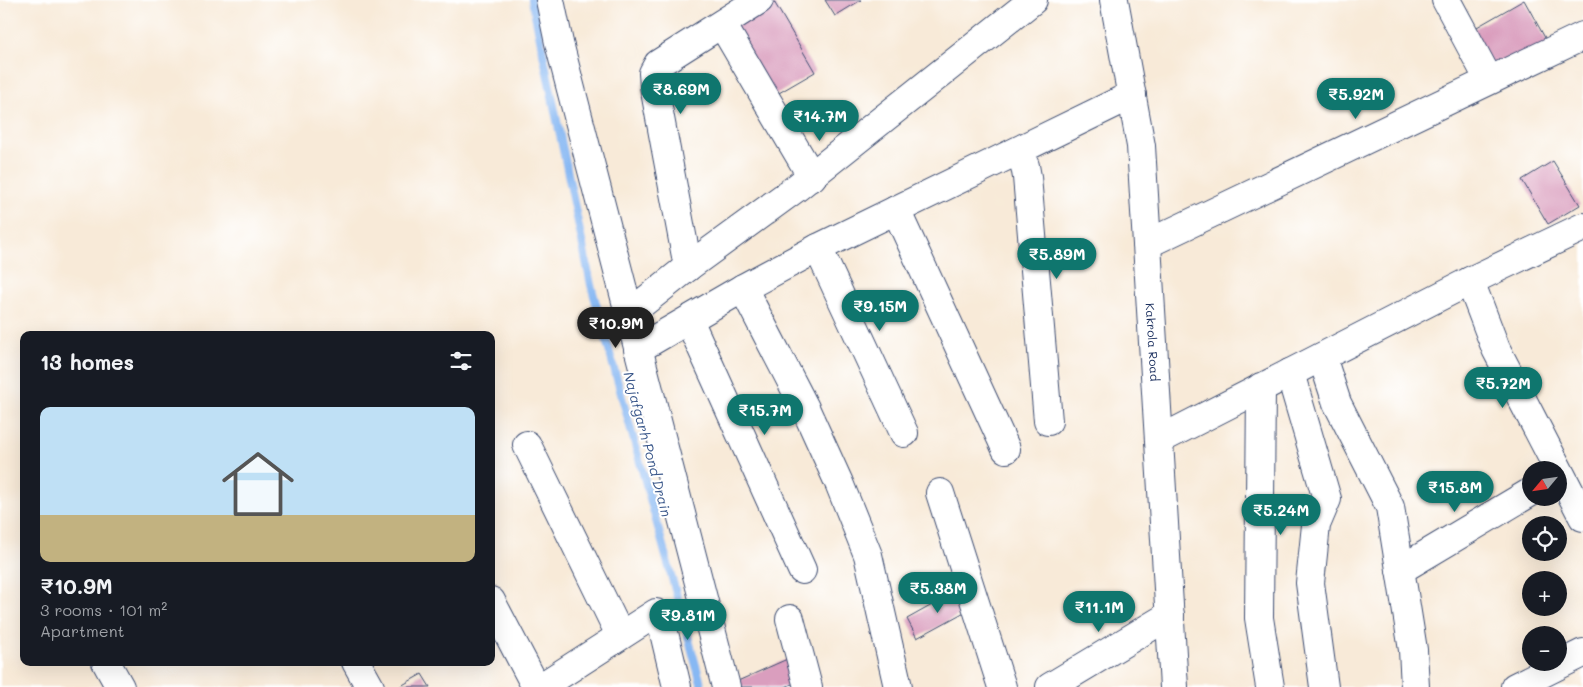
<!DOCTYPE html>
<meta charset="utf-8">
<style>
:root{--surface:#171b24;--page:#20242c;--text:#f1f3f6;--muted:#9ea1a6;--accent:#0f766e}
body{margin:0;font-family:Mali,sans-serif;background:var(--page);color:var(--text);height:100vh;display:flex;flex-direction:column;font-size:19px;white-space:nowrap}
*{box-sizing:border-box;margin:0}
p{font-size:16px;color:var(--muted)}
.icon{flex:none;width:28px;height:28px;fill:none;stroke:currentColor;stroke-width:2;stroke-linecap:round;stroke-linejoin:round}
.map{position:relative;flex:1;overflow:hidden}
.panel{position:absolute;left:20px;top:331px;width:475px;height:335px;display:flex;flex-direction:column;background:var(--surface);border-radius:10px;box-shadow:0 5px 20px #0002}
.panel>*{flex:none}
.needle{width:32px;rotate:241deg}
.tools{position:absolute;left:1522px;top:461px;display:grid;gap:10px}
.tools a{display:grid;place-items:center;width:45px;height:45px;border-radius:50%;background:var(--surface);box-shadow:0 5px 20px #0002;font-size:25px}
.price{position:absolute;translate:-50% -42px;padding:0 11px;border-radius:18px;background:var(--accent);color:#fff;font-size:16px;line-height:32px;filter:drop-shadow(0 1px 2px #0008)}
.price::after{content:'';position:absolute;left:50%;top:30px;width:15px;height:11px;margin-left:-8px;background:inherit;clip-path:polygon(0 0,100% 0,50% 100%)}
.price.active{background:#222;color:#fff}
ul{padding:0;list-style:none}
li{display:grid;align-content:center;gap:10px;height:265px;padding:0 20px}
li span{display:grid;place-items:center;height:155px;border-radius:10px;color:#555}
li>.icon{margin-inline-start:auto}
span .icon{width:90px;height:90px;fill:#fffc;stroke-width:1}
li b{font-size:21px}
h2{display:flex;justify-content:space-between;align-items:center;height:60px;padding:0 20px;font-size:21px}
.map>svg:first-child{display:block}
</style>
<div class="map">
<svg width="1583" height="687" viewBox="0 0 1583 687">
<rect width="100%" height="100%" fill="#fff"/>
<filter id="ink" filterUnits="userSpaceOnUse"><feTurbulence type="fractalNoise" baseFrequency=".02" numOctaves="2"/><feDisplacementMap in="SourceGraphic" scale="10" xChannelSelector="R" yChannelSelector="G"/><feConvolveMatrix kernelMatrix="1 2 1 2 8 2 1 2 1" color-interpolation-filters="sRGB"/></filter>
<filter id="wash" filterUnits="userSpaceOnUse"><feTurbulence type="fractalNoise" baseFrequency=".0096" numOctaves="4" result="noise"/><feDisplacementMap in="SourceGraphic" scale="20" xChannelSelector="R" yChannelSelector="G"/><feGaussianBlur stdDeviation="1.12" result="paint"/><feColorMatrix in="noise" values="0 0 0 0 0 0 0 0 0 0 0 0 0 0 0 0 0 1.4 0 .05"/><feComposite in="paint" operator="in"/></filter>
<g filter="url(#wash)">
<rect width="100%" height="100%" fill="#f8ead8"/>
<g fill="none" stroke-linecap="round" stroke-linejoin="round">
<polyline stroke="#87b8f3" stroke-width="8" points="532,0 591,285 702,687"/>
</g>
<g id="blocks">
<g fill="#da9ebe">
<polygon points="767,0 773,0 815,72 772,97 729,22"/>
<polygon points="825,0 861,0 835,16"/>
<polygon points="1524,0 1549,45 1495,76 1470,31"/>
<polygon points="1553,161 1580,205 1548,224 1522,180"/>
<polygon points="959,590 970,609 917,638 907,619"/>
<polygon points="794,656 804,679 785,687 730,687 729,685"/>
<polygon points="422,674 430,687 399,687"/>
</g>
</g>
</g>
<g filter="url(#ink)">
<use href="#blocks" fill-opacity="0" stroke="#3c4b70" stroke-width="1"/>
<g fill="none" stroke-linecap="round" stroke-linejoin="round">
<defs>
<g id="minor">
<polyline points="550,0 559,43 726,687"/>
<polyline points="1446,0 1489,80"/>
<polyline points="722,24 812,177"/>
<polyline points="1018,151 1025,166 1027,177 1048,421"/>
<polyline points="896,210 1006,449"/>
<polyline points="1147,244 1583,36"/>
<polyline points="818,248 904,433"/>
<polyline points="688,267 654,86 653,73 658,64 759,0"/>
<polyline points="1470,281 1496,349 1583,517"/>
<polyline points="743,288 805,408 839,483 868,555 898,687"/>
<polyline points="630,313 688,267 795,189 1033,0"/>
<polyline points="689,320 802,570"/>
<polyline points="638,349 743,288 818,248 1132,95"/>
<polyline points="1322,357 1337,403 1390,507 1413,650 1415,687"/>
<polyline points="1290,373 1327,499 1316,525 1310,583 1324,687"/>
<polyline points="1261,387 1259,618 1270,687"/>
<polyline points="1159,440 1470,281 1583,227"/>
<polyline points="527,445 620,635"/>
<polyline points="940,493 1002,687"/>
<polyline points="1400,570 1531,492"/>
<polyline points="491,601 536,687"/>
<polyline points="790,619 808,687"/>
<polyline points="106,662 120,687"/>
<polyline points="356,662 370,687"/>
<polyline points="541,687 656,613 660,616 677,687"/>
<polyline points="1050,687 1170,615"/>
<polyline points="1515,687 1583,653"/>
</g>
<g id="tertiary">
<path id="s1" d="M1114,0L1141,146L1174,687"/>
</g>
</defs>
<use href="#minor" stroke="#3c4b70" stroke-width="30"/>
<use href="#tertiary" stroke="#3c4b70" stroke-width="30"/>
<use href="#minor" stroke="#fff" stroke-width="28"/>
<use href="#tertiary" stroke="#fff" stroke-width="28"/>
</g>
</g>
<g text-anchor="middle" dominant-baseline="central" stroke-width="4" stroke-linejoin="round" paint-order="stroke">
<g font-size="12" fill="#1b2f5e" stroke="#fff">
<text stroke="none"><textPath href="#s1" startOffset="345">Kakrola Road</textPath></text>
</g>
<g font-size="14" font-style="italic" fill="#3b588b" stroke="#fff">
<text transform="translate(648 444) rotate(75)">Najafgarh Pond Drain</text>
</g>
</g>
</svg>
<div class="tools">
<a><svg class="needle" viewBox="-14 -14 28 28"><path d="M0-13l5 13h-10z" fill="#e53935"/><path d="M0 13l5-13h-10z" fill="#9ea1a6"/></svg></a>
<a><svg class="icon" aria-label="locate" viewBox="0 0 24 24"><circle cx="12" cy="12" r="6"/><path d="M12 2v4M12 18v4M2 12h4M18 12h4"/></svg></a>
<a>+</a>
<a>−</a>
</div>
<b class="price" style="left:681px;top:115px">₹8.69M</b>
<b class="price" style="left:1356px;top:120px">₹5.92M</b>
<b class="price" style="left:820px;top:142px">₹14.7M</b>
<b class="price" style="left:1057px;top:280px">₹5.89M</b>
<b class="price" style="left:880px;top:332px">₹9.15M</b>
<b class="price active" style="left:616px;top:349px">₹10.9M</b>
<b class="price" style="left:1503px;top:409px">₹5.72M</b>
<b class="price" style="left:765px;top:436px">₹15.7M</b>
<b class="price" style="left:1455px;top:513px">₹15.8M</b>
<b class="price" style="left:1281px;top:536px">₹5.24M</b>
<b class="price" style="left:938px;top:614px">₹5.38M</b>
<b class="price" style="left:1099px;top:633px">₹11.1M</b>
<b class="price" style="left:688px;top:641px">₹9.81M</b>
<section class="panel">
<h2>13 homes<svg class="icon" aria-label="filters" viewBox="0 0 24 24"><path d="M4 7h16M4 17h16"/><circle cx="9" cy="7" r="2"/><circle cx="15" cy="17" r="2"/></svg></h2>
<ul>
<li><span style="background:linear-gradient(#bfe0f5 70%,#c2b280 0)"><svg class="icon" aria-label="home" viewBox="0 0 24 24"><path d="M3 11l9-7 9 7M6 9v11h12V9"/></svg></span><div><b>₹10.9M</b><p>3 rooms · 101 m²</p><p>Apartment</p></div></li>
</ul>
</section>
</div>
